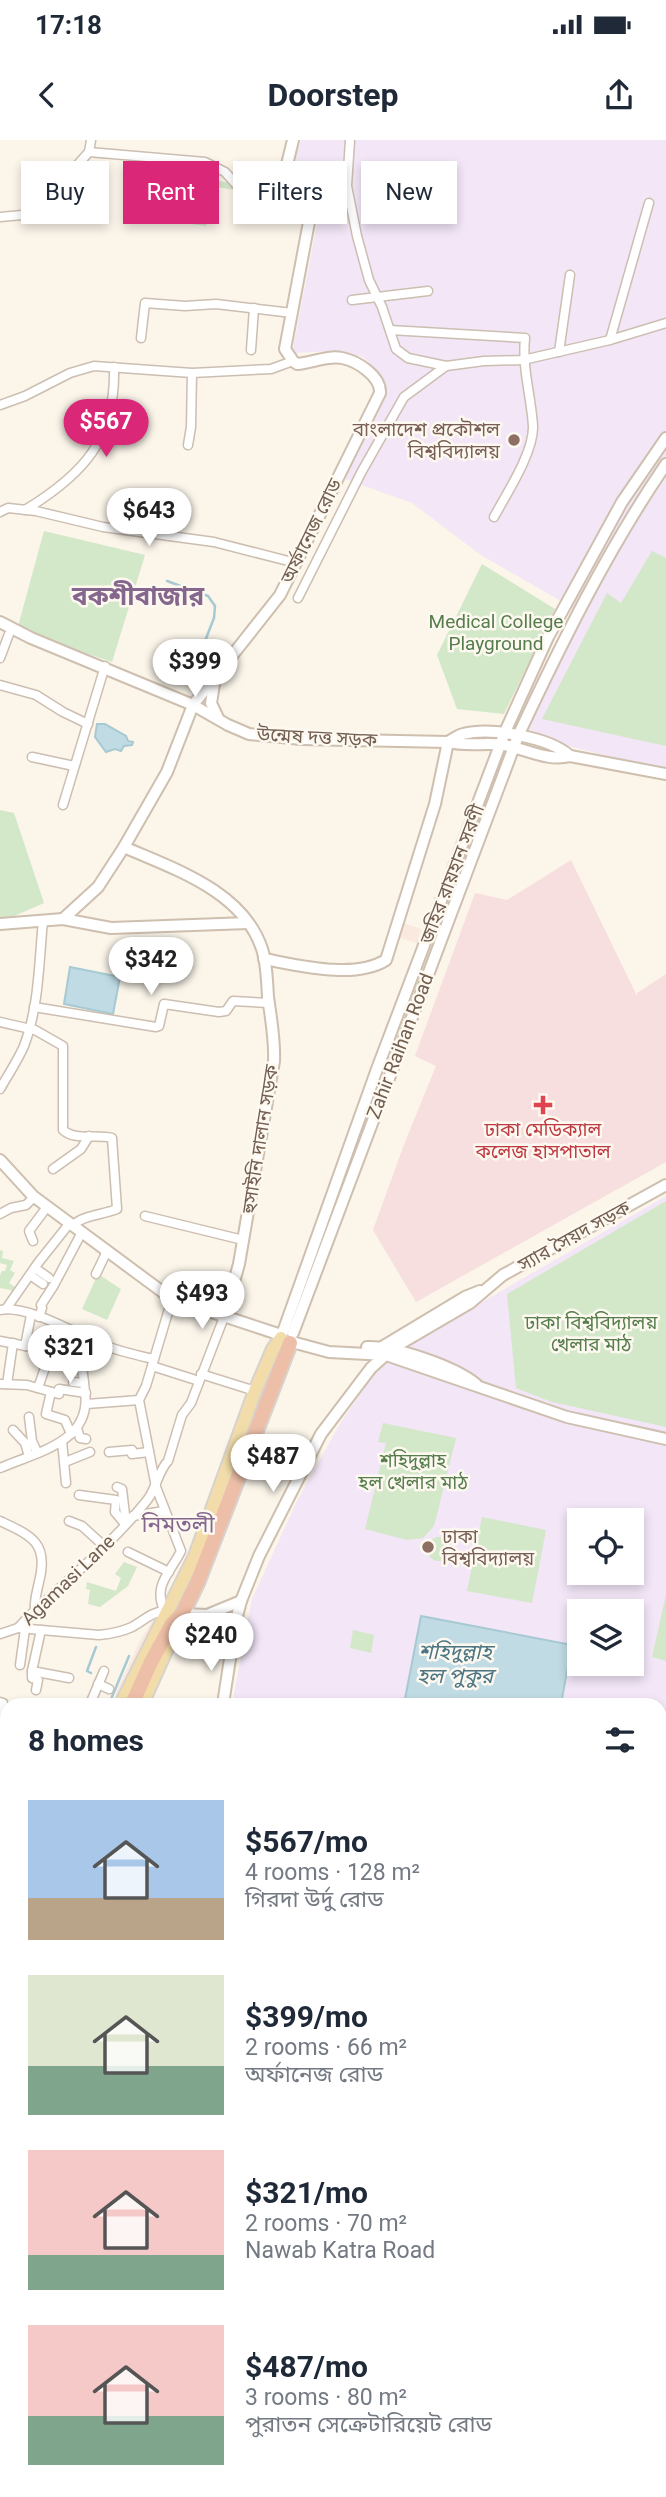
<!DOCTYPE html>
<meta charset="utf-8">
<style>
:root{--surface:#fff;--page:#f6f6f7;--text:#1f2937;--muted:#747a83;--accent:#db2777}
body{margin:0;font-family:Roboto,"Noto Sans Bengali",sans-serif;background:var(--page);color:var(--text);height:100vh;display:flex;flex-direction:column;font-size:26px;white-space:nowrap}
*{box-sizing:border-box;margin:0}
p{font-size:23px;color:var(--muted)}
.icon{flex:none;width:38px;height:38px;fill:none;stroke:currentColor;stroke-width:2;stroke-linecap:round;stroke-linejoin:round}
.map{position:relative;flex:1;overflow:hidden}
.side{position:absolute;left:0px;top:1558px;width:667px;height:800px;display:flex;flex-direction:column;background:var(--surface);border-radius:21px 21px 0 0;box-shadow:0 4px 10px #0003}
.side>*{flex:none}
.guide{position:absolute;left:21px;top:21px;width:625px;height:63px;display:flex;gap:14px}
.fabs{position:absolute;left:567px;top:1368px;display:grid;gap:14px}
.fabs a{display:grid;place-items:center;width:77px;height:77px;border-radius:0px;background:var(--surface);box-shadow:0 4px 10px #0003;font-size:35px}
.price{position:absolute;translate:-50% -60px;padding:0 16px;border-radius:24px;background:#fff;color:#222;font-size:23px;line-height:46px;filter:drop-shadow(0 2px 4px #0008)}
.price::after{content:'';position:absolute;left:50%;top:42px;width:21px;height:16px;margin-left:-10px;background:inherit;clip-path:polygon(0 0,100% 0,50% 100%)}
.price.active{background:var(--accent);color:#fff}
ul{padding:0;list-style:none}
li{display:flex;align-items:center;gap:21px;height:175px;padding:0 28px}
li span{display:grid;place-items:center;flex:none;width:196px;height:140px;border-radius:0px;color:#555}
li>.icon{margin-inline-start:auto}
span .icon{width:84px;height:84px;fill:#fffc;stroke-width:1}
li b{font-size:30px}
h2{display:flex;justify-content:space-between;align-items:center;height:84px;padding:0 28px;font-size:30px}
.tag{padding:0 24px;border-radius:0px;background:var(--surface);box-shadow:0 4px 10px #0003;font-size:24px;line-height:63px}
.tag.active{background:var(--accent);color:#fff}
.status{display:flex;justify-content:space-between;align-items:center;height:49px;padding:0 35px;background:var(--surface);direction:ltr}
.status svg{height:19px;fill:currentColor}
header{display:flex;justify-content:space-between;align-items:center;height:91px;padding:0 28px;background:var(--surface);font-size:32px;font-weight:700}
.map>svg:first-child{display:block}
</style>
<div class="status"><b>17:18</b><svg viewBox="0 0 49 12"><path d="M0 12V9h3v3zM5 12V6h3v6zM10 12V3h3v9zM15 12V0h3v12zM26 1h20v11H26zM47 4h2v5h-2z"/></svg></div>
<header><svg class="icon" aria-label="back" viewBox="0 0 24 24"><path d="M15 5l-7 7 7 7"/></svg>Doorstep<svg class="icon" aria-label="share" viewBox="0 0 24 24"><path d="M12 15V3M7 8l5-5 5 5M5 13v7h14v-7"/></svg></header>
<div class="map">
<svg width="666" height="2357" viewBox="0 0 666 2357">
<rect width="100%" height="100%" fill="#fbf5ea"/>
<g fill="#fae9df">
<polygon points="400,782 421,789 417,803 396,797"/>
<polygon points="154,1477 150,1494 122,1557 115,1554 138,1505"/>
</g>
<g fill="#f2e6f7" fill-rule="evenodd">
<polygon points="301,0 666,0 666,627 619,619 518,593 573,468 481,415 412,363 345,339 381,262 384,241 363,217 337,211 292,213 318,79 284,51"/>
<path d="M666,1056V1783L660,1782V1564H232L252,1459L297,1361L341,1282L385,1218ZM579,1381H632V1433H579ZM579,1472H632V1524H579Z"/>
</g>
<polygon fill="#f7dedf" points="571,720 637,856 637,853 666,834 666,1022 416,1162 373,1090 405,1002 436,926 415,916 475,753 507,760"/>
<g fill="#d3e7c9">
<polygon points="205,39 233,43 236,50 216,47 206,86 191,84 192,72"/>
<polygon points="44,391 145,415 112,522 17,490"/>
<polygon points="652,411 666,418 666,606 542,579 607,453 621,463"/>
<polygon points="482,424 555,469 504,574 457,569 437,515"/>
<polygon points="0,670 14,673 44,763 12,777 0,778"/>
<polygon points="666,1061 666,1287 552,1262 516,1248 507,1154"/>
<polygon points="0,1110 3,1111 2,1118 14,1121 10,1130 15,1133 9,1143 18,1149 12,1156 11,1150 0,1148 0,1135 2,1131 5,1131 7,1125 0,1123"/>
<polygon points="98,1134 121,1149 107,1180 82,1169"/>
<polygon points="74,1198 101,1209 100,1215 91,1214 88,1243 82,1224 66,1216"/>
<polygon points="383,1283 456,1298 434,1386 423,1398 407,1400 365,1389 386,1303 378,1302"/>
<polygon points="482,1377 546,1390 532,1463 467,1451"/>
<circle cx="439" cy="1409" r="12"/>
<polygon points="124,1422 137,1427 128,1446 100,1467 88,1464 90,1450 86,1449 87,1442 116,1451 121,1438 115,1434"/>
<polygon points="666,1455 666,1521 652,1517"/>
<polygon points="353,1490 374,1495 371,1513 350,1508"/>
<polygon points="182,2350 463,2350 462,2357 181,2357"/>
</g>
<g fill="#c0dbe3" stroke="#a7c9d3" stroke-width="2">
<polygon points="97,584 105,584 126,596 128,601 133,602 132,605 124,606 121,611 115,609 106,612 95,597"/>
<polygon points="70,827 120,837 113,874 64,864"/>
<polygon points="421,1476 572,1505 561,1564 404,1564"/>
</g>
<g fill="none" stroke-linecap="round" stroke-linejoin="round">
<g stroke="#a7c9d3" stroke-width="2.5">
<polyline points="167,441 208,456 215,466 214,478"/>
<polyline points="205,501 214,478"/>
<polyline points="91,1533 87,1531 96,1507"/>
<polyline points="109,1564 129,1516"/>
<polyline points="2,1733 7,1735"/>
<polyline points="0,1788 3,1773 1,1773 7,1756"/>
<polyline points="0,1800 7,1802"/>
</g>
<defs>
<g id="street">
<polyline points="350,0 347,46 357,96 369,140 382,167 396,209 408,218 446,226 484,221 523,220 610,200 666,183"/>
<polyline points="89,12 91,0"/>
<polyline points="0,77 33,74 89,12 205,22 225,32 252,62 269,67 281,61"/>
<polyline points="352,160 428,151"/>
<path d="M390,190L525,198C522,229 531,255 533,286C534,312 507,353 494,377"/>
<polyline points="141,198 145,163 185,166 216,164 292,173"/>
<polyline points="610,200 649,63"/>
<polyline points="251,210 254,168"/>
<polyline points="559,212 570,135"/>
<polyline points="0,265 25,256 70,233 94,226 192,233 271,229 293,221"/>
<polyline points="188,305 191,287 192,233"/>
<path d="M25,370C84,334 116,299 114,227"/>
<polyline points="0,372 8,368 36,371 103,387 214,402 296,423"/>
<polyline points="298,458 362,331 404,257 446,226"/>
<polyline points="0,518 9,494"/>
<polyline points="0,545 36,555 63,572 88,584"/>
<polyline points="32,617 74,626"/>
<polyline points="63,665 105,526"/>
<polyline points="34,867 156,887 159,886 164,864 219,872 226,871 233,861 269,863"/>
<path d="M0,882L35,890L63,906V990C75,1001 96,994 112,998L117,1069C102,1075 83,1075 72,1086"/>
<path d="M0,949C8,935 18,920 24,906C39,867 39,822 43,780"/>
<polyline points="53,1029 81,1009 89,996"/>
<polyline points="0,1074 11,1068 26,1065 34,1057"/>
<polyline points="145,1076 243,1100"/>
<polyline points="33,1101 29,1091 47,1067"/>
<polyline points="35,1128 49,1138"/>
<polyline points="96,1134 107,1111"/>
<polyline points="30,1135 43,1144"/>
<polyline points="6,1169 38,1123 69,1084"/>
<path d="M0,1170C27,1164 76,1194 101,1204C118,1211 136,1215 153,1219"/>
<polyline points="39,1177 42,1168 41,1165 54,1145 82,1092"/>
<path d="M0,1201L36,1208L80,1225C84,1233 84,1243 85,1252C92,1302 37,1312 0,1328"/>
<polyline points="25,1206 31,1175"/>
<polyline points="152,1226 199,1241"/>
<polyline points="201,1234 255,1251"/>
<polyline points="73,1242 84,1243"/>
<polyline points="0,1244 27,1245 59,1254 59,1249 86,1253"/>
<polyline points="7,1244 13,1203"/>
<polyline points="38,1248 50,1213"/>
<polyline points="51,1252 46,1274 65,1280 71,1294"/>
<polyline points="87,1264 139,1260"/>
<polyline points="29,1277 32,1301 37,1312"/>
<polyline points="77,1288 80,1298 86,1299"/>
<polyline points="13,1290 25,1303 29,1316"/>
<polyline points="62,1301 66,1343"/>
<polyline points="109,1312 132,1310 132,1314 149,1312"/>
<polyline points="65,1322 90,1312"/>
<polyline points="117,1347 122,1349 126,1383"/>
<polyline points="79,1355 116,1360 115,1372 125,1384"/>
<polyline points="133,1376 164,1371"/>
<path d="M0,1381C32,1396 49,1403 39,1442C37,1452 34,1460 35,1470"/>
<polyline points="69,1381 82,1386 104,1406"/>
<polyline points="128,1412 169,1432"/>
<path d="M164,1470C153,1445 170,1433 181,1411L156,1347L139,1260L146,1246L172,1159"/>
<path d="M18,1488L99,1495C110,1494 121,1492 132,1487C143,1481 154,1470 167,1471"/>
<polyline points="41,1490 32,1531 69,1538"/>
<path d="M0,1494L18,1488L30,1475C70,1438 114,1402 148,1359C156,1348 159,1330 168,1321L182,1275L191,1263L224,1177"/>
<polyline points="20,1525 25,1489"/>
<polyline points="32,1531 32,1538 38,1540 36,1550"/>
<polyline points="98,1544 109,1549"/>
<polyline points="0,1562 3,1563 0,1591"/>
<polyline points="90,1564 104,1531"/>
<polyline points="0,1706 7,1706"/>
<polyline points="0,1755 0,1766"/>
<polyline points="0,1808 7,1809"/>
</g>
<g id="secondary">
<path d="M0,482L31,498L193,565L228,585L249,594L302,599L448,602C467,607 486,602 504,605C527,609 548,622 570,616L666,634"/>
<polyline points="214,544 211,563 218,578"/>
<path d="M448,602C452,600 458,595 463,594C491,587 549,597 570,616"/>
<path d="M124,707C174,729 243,751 262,809C267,824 267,842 268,857C271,879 275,899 274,921L239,1124L224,1177"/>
<path d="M63,779L98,747L124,707L167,632L193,565L280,455L380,253C381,236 357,221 342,218C328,215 311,223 297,224L293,221L285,209L309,82C303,68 286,68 279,57L293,0"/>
<polyline points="0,784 63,779 111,788 248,783"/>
<path d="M264,819C298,825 354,840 386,820L435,664L448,602"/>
<polyline points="0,1020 33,1056 172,1159 281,1195"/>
<polyline points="283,1192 377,929 505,592 548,497 622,362 666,298"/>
<path d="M293,1193L518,596C562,502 608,409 666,324"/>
<polyline points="292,1202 329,1212 386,1215 567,1277 666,1299"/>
<path d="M367,1207C395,1206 454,1226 476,1244"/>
<polyline points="382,1207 465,1157 480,1151"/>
<polyline points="182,1474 207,1475 241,1461"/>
<polyline points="196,1476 215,1487 231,1506"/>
<polyline points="223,1564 236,1480 241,1461 259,1416 321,1294 371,1228 393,1208 470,1163 503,1135 666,1045"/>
<polyline points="0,1838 7,1838"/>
<polyline points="660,2200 666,2202"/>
</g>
<g id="primary">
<polyline points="121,1564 195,1416 255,1251 273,1209 281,1198"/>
<polyline points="142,1564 178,1484"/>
<polyline points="660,1786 666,1787"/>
<polyline points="660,1800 666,1800"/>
<polyline points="0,1973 7,1947"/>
<polyline points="0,2050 7,2023"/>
<polyline points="660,2062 666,2035"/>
<polyline points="660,2128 666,2100"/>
<polyline points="154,2357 155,2350"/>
<polyline points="585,2357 587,2350"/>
<polyline points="601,2357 603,2350"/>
</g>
<g id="highway">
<polyline points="132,1564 151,1522 172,1484 182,1474 197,1443 290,1203"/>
<polyline points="0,1996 7,1970"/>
<polyline points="0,2020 7,1993"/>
</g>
</defs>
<use href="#street" stroke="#ccbeb1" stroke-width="11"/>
<use href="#secondary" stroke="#cebfaf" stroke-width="14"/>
<use href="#primary" stroke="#d8d2ce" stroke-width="16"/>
<use href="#highway" stroke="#d8d2ce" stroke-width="18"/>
<use href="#street" stroke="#fff" stroke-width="8"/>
<use href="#secondary" stroke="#fff" stroke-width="10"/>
<use href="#primary" stroke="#f2ddaa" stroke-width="12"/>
<use href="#highway" stroke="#eebfa8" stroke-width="14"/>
</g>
<g fill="#8d6e63" stroke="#fdf9f0" stroke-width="2.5">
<circle cx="514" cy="300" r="7"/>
<circle cx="428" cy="1407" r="7"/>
</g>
<path fill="#e0444e" stroke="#fdf9f0" stroke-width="2.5" d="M539.5 954.5h7v7h7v7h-7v7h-7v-7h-7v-7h7z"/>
<g text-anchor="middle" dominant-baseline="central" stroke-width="5" stroke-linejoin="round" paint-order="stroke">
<g font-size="19" fill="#785e54" stroke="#fdf9f0" text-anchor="end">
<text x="500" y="289">বাংলাদেশ প্রকৌশল<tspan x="500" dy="22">বিশ্ববিদ্যালয়</tspan></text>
<text x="442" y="1396" text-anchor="start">ঢাকা<tspan x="442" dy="22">বিশ্ববিদ্যালয়</tspan></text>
</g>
<g font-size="19" fill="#735f50" stroke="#fdf9f0">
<text transform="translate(311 391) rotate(-64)">অর্ফানেজ রোড</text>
<text transform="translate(317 597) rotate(3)">উন্মেষ দত্ত সড়ক</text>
<text transform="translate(452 734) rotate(-69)">জহির রায়হান সরণী</text>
<text transform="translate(400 906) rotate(-69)">Zahir Raihan Road</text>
<text transform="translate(260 999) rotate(-81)">হুসাইনি দালান সড়ক</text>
<text transform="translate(574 1096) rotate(-29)">স্যার সৈয়দ সড়ক</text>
<text transform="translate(68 1440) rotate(-44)">Agamasi Lane</text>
</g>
<g font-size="19" fill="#567d4c" stroke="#fdf9f0">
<text x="496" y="481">Medical College<tspan x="496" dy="22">Playground</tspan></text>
<text x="591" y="1182">ঢাকা বিশ্ববিদ্যালয়<tspan x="591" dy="22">খেলার মাঠ</tspan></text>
<text x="413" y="1320">শহিদুল্লাহ<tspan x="413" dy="22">হল খেলার মাঠ</tspan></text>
</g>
<g font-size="19" fill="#be3a42" stroke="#fdf9f0">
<text x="543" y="989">ঢাকা মেডিক্যাল<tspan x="543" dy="22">কলেজ হাসপাতাল</tspan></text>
</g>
<g font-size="21" font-style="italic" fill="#4c7684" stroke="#fdf9f0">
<text x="455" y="1512">শহিদুল্লাহ<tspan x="455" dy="24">হল পুকুর</tspan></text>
</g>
<g font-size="23" fill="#85678e" stroke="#fdf9f0">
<text x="178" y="1384">নিমতলী</text>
</g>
<g font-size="26" font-weight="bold" fill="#85678e" stroke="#fdf9f0">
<text x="138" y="456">বকশীবাজার</text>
</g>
</g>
</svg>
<div class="fabs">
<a><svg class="icon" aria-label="locate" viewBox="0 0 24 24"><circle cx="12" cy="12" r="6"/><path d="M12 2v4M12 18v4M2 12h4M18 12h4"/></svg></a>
<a><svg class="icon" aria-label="layers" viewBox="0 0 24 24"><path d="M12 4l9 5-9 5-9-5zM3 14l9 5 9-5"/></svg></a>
</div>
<b class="price active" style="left:106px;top:319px">$567</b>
<b class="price" style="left:149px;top:408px">$643</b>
<b class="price" style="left:195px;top:559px">$399</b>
<b class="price" style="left:151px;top:857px">$342</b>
<b class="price" style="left:202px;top:1191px">$493</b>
<b class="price" style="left:70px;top:1245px">$321</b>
<b class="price" style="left:273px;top:1354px">$487</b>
<b class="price" style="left:211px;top:1533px">$240</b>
<div class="guide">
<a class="tag">Buy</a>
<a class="tag active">Rent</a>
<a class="tag">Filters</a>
<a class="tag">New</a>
</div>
<section class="side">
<h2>8 homes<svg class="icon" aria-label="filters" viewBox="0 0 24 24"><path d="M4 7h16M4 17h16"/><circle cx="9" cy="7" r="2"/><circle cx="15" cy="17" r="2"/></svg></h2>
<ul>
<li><span style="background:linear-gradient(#a9c7e8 70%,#b9a48a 0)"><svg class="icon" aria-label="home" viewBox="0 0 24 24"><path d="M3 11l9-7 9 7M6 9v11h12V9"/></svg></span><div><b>$567/mo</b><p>4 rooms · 128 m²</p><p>গিরদা উর্দু রোড</p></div></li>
<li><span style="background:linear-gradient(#dfe7d0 65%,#7fa58c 0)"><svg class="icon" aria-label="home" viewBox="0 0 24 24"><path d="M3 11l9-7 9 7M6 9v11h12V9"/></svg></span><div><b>$399/mo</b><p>2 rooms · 66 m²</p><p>অর্ফানেজ রোড</p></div></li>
<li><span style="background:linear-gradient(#f6c9c9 75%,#7fa58c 0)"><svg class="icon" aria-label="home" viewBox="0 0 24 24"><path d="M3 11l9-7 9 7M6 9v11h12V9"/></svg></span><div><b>$321/mo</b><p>2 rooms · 70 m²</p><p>Nawab Katra Road</p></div></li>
<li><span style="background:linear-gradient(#f6c9c9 65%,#7fa58c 0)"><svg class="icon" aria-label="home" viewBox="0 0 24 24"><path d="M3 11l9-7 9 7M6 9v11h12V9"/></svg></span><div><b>$487/mo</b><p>3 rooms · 80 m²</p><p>পুরাতন সেক্রেটারিয়েট রোড</p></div></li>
</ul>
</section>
</div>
